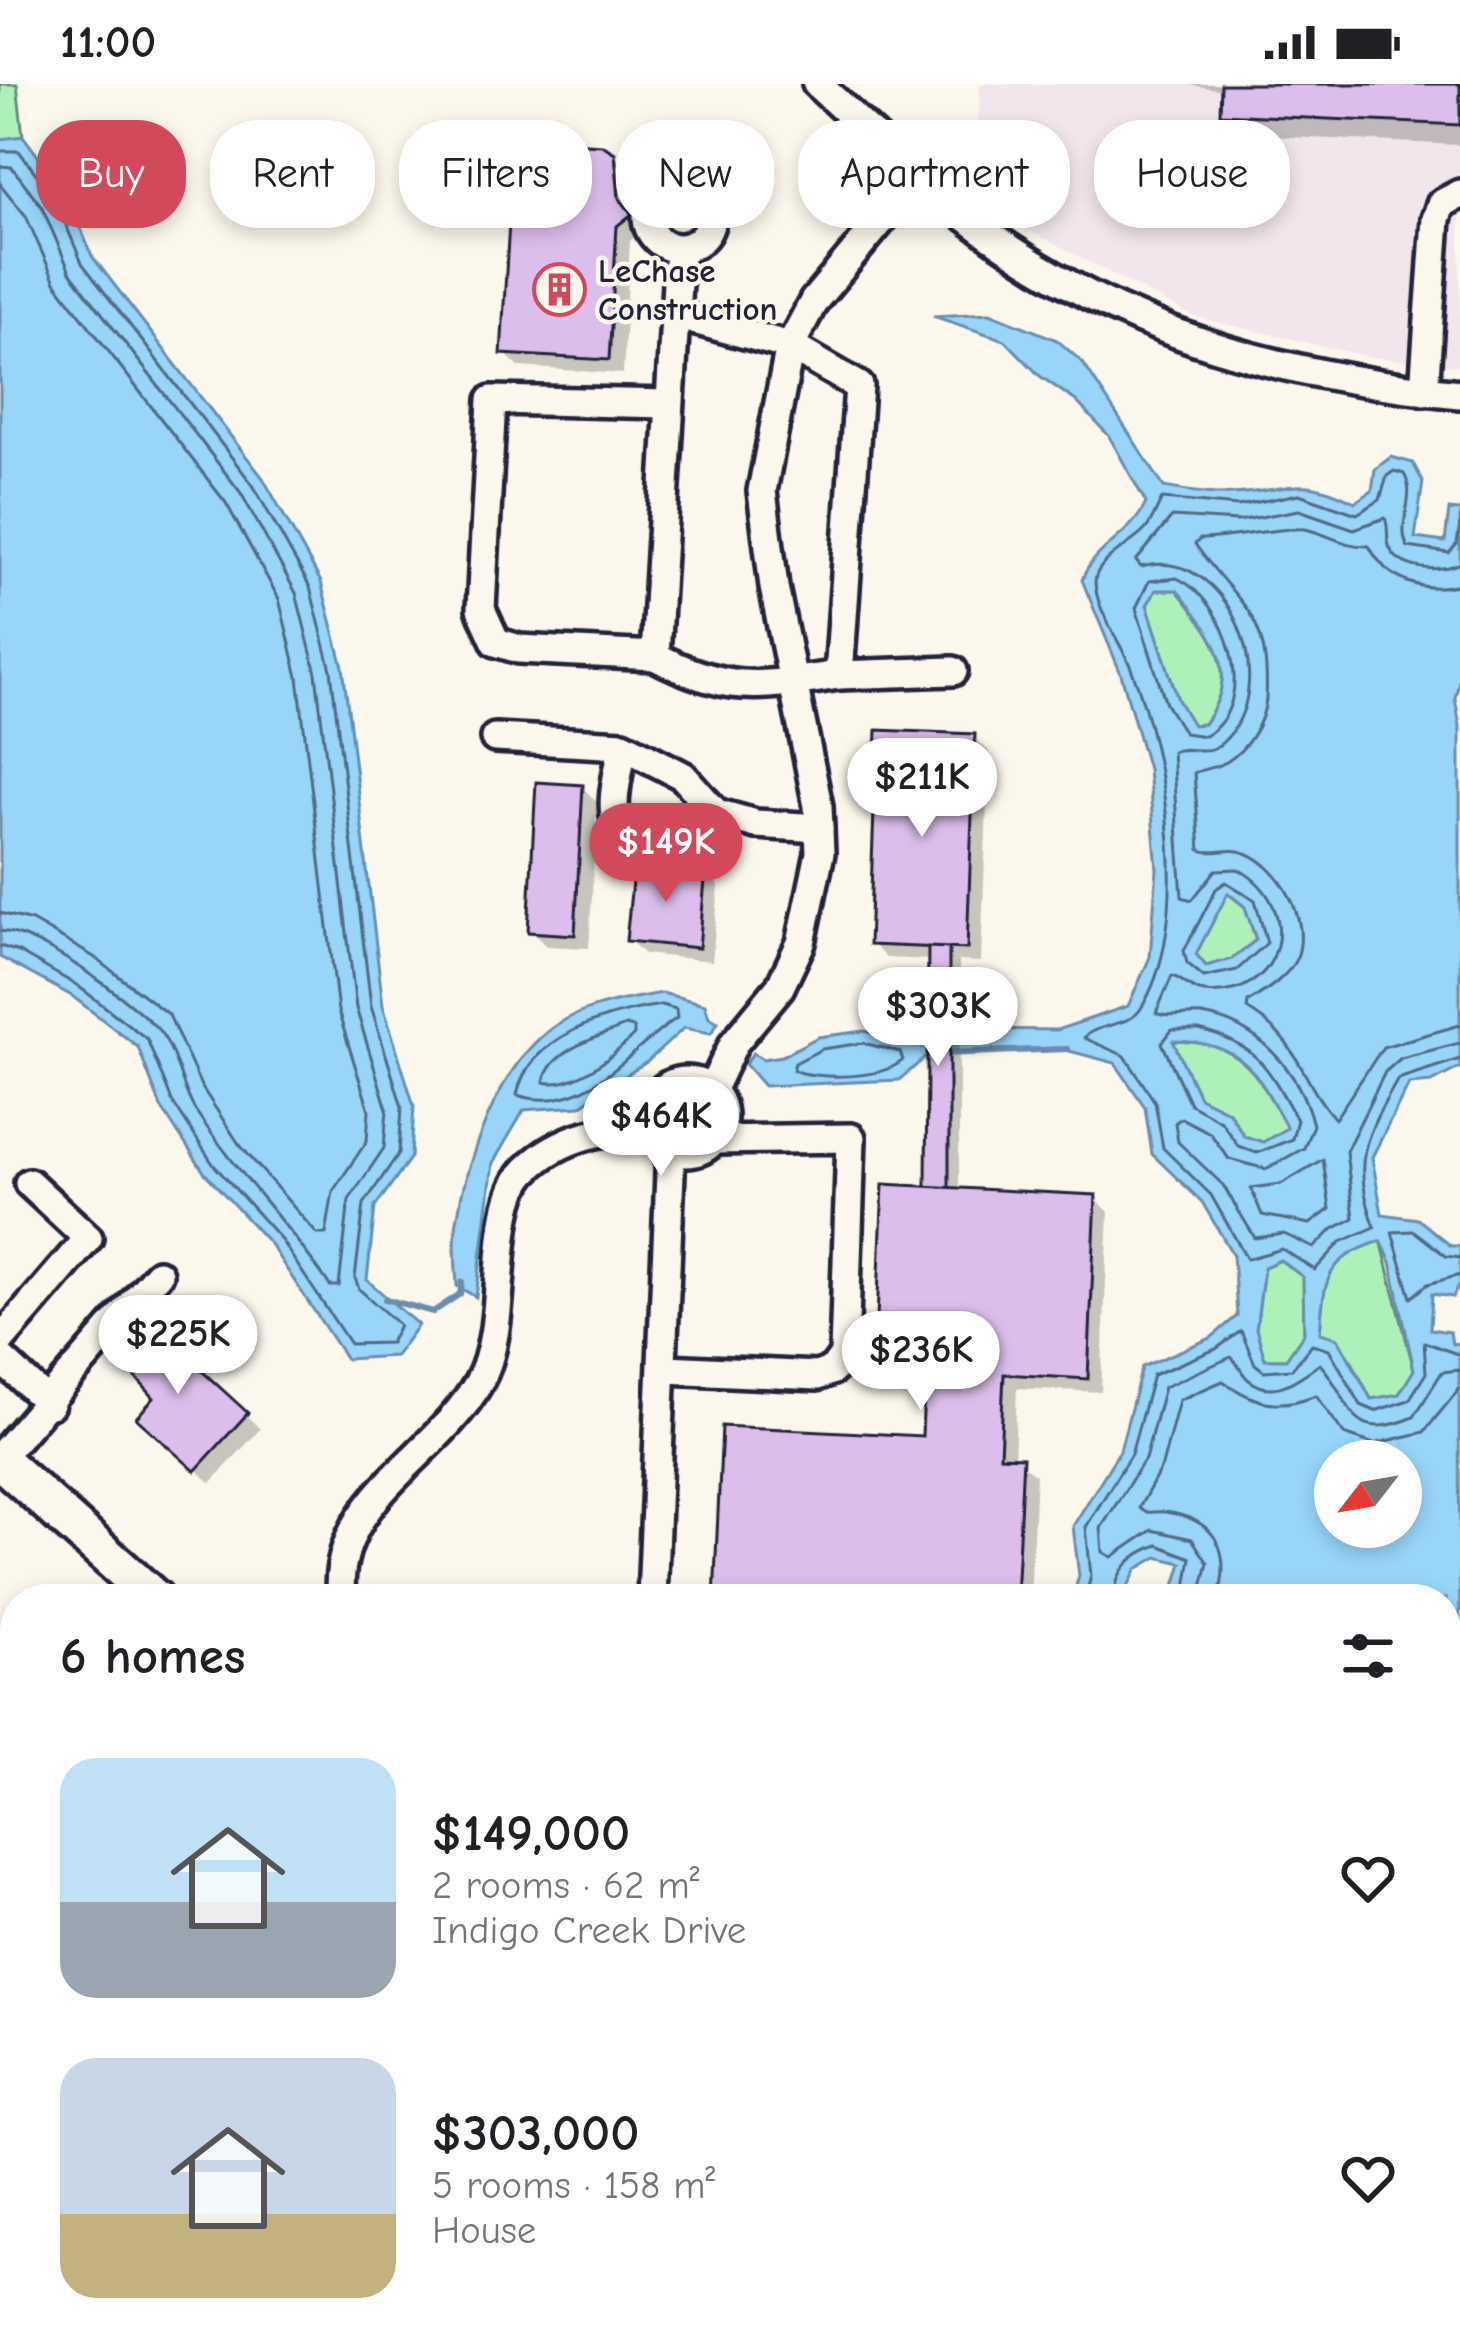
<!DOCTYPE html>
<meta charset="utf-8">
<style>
:root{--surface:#fff;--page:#f2f2f2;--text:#202124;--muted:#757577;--accent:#d1495b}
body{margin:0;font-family:"Comic Neue",sans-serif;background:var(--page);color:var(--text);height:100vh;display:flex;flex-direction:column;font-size:45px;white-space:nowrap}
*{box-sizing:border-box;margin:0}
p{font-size:39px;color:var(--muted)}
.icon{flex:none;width:66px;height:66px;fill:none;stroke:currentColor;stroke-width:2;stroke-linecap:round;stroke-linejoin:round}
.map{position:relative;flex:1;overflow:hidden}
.sheet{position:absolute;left:0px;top:1500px;width:1461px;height:768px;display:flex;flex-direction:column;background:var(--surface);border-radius:48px 48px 0 0;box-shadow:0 6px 18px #0003}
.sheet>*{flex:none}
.banner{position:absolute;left:36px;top:36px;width:1389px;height:108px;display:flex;gap:24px}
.needle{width:78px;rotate:239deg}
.tools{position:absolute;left:1314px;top:1356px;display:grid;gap:24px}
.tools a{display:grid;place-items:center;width:108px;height:108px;border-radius:50%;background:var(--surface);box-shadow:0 6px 18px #0003;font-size:60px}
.price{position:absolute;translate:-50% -102px;padding:0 27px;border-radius:42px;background:#fff;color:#222;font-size:39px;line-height:78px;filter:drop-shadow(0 3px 6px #0008)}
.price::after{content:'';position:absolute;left:50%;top:72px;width:36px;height:27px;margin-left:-18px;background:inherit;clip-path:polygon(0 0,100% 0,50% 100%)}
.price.current{background:var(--accent);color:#fff}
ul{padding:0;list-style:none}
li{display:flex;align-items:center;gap:36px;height:300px;padding:0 60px}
li span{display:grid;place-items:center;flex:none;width:336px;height:240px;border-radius:36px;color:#555}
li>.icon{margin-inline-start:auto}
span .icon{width:144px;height:144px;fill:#fffc;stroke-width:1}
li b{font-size:51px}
h2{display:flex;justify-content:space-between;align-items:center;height:144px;padding:0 60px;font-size:51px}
.pill{padding:0 42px;border-radius:48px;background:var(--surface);box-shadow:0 6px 18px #0003;font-size:42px;line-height:108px}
.pill.current{background:var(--accent);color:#fff}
.status{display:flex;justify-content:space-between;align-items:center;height:84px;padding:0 60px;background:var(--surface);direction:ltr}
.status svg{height:33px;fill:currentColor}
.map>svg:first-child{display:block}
</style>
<div class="status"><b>11:00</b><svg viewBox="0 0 49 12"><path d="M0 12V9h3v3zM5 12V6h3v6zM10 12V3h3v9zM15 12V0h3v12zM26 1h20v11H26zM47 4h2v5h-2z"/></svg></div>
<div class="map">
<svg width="1460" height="2268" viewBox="0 0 1460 2268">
<rect width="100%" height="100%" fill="#fbf7ec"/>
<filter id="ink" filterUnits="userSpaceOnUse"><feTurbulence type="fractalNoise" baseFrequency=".00833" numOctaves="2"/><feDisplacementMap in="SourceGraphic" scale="24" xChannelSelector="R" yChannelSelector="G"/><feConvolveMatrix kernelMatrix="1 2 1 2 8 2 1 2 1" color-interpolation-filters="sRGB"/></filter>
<g filter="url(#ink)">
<polygon fill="#f2e6ec" points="980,0 1460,0 1460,282 1369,273 1192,232 975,118"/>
<g fill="#aef0b9" stroke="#68897a" stroke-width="3">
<polygon points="0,0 17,0 23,52 16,65 0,63"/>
<path d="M1156,506H1177C1212,551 1244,586 1204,640L1192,641L1178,616L1147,521Z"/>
<polygon points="1227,809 1245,822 1256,856 1232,875 1206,882 1196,870"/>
<path d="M1172,957C1243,958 1256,987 1287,1044L1263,1059L1244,1052L1229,1028L1199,1013Z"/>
<path d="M1381,1156L1414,1286L1399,1311L1371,1315L1351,1276L1320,1250C1324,1195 1324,1175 1381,1156Z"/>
<polygon points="1281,1176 1303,1193 1304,1249 1286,1275 1265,1275 1256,1245 1264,1183"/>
<polygon points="424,2253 492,2253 478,2268 422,2268"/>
</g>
<g fill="#98d5f9" stroke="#698dad" stroke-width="3" fill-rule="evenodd">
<polygon points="23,52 66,109 92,172 263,394 321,498 343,583 383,921 414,1022 411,1073 375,1123 367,1196 418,1241 395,1272 346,1275 270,1160 204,1088 161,1023 138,963 72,912 0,873 0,55"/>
<path d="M990,229L1057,256L1083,279L1164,403C1187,407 1209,411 1232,410C1291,408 1295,388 1355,418L1372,407L1375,385L1391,373L1413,379L1423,398L1415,454L1445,458L1449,426L1460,427V591L1455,614L1460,642V983L1432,998L1409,1000L1372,1073L1382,1130L1418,1135L1451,1162H1460V1198L1453,1213L1432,1210L1430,1245L1450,1248L1452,1260L1459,1259L1460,1679L1446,1683V1515H1171L1182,1479L1157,1473L1137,1485L1126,1506L1130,1515H1072L1079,1492L1073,1442L1120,1366L1142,1283L1211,1254L1237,1232L1233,1171L1202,1118L1152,1070L1145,1023L1115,979L1058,964L932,968L899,996L764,1002L745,980L753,969L763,975L782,972L818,953L864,947L910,958L981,945L1057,946L1128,922L1150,873L1157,785L1148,685L1121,590L1082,496C1094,462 1131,453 1146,419L1109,352L1076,317L1040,292L1005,256L933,232ZM1156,506H1177C1212,551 1244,586 1204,640L1193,641L1178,616L1147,521ZM1228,809L1245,823L1256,856L1232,875L1206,882L1196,870ZM1173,957C1243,958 1257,988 1287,1044L1263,1058L1244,1052L1229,1028L1199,1013ZM1381,1157L1391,1178L1414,1286L1399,1310L1371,1315L1338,1254L1320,1249C1324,1195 1325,1175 1381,1157ZM1280,1176L1303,1193L1304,1249L1286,1275H1265L1256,1245L1264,1183ZM1335,1377H1401V1443H1335Z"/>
<path d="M662,909L705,920L709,933L718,938L711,949L684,944L648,977L580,1022L524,1026L493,1079L476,1213L457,1202C456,1181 453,1158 457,1137C466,1075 498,987 548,947C577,923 626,915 662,909Z"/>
</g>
<g fill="#0003">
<polygon points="1184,0 1460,0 1460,61 1245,51 1223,29 1224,6"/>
<polygon points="613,71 629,86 633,132 644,146 630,157 623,290 519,283 504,269"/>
<polygon points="974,653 989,668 981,878 959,877 959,1107 1095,1114 1109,1128 1101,1308 1017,1304 1014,1376 1036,1391 1030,1515 717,1515 925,1355 928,1294 892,1292 878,1278 929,1106 931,876 886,874 872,860"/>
<polygon points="582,703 597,718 589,864 546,862 531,847"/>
<polygon points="705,788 719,802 712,877 644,870 629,856"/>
<polygon points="140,1289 246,1331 260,1345 211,1399 155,1348 158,1315 136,1293"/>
<polygon points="1446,1817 1460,1840 1460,2122 1446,2130"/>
</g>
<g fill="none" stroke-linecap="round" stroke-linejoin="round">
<g stroke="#516a87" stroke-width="3">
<polyline points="0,67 19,67 55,115 82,179 253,401 310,503 331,586 371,922 402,1023 399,1069 364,1120 355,1194 359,1205 399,1241 390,1259 350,1260 279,1153 213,1080 172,1017 147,955 78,902 19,868 0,862"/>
<path d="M0,82L12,83L42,123L70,188L241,409L296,509L316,589L356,924L387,1025L384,1064L349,1116L339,1202H330C289,1140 236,1088 195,1026C180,1002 176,963 156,943C127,914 40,849 0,847"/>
<polyline points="0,100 26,132 55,198 226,419 279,515 298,593 338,927 369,1026 367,1057 333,1107 326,1150 317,1150 239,1060 201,1002 169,931 94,873 32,837 0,829"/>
<path d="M1460,440L1457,460L1449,469L1408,463C1395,440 1418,413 1404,390L1394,387L1387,392L1380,416L1357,430L1299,410L1238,422L1162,415C1156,425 1153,438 1144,447C1131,461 1095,477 1095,498C1096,527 1121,558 1131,584C1166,671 1194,843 1140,926C1128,943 1097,939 1084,954L1125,972L1155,1018L1163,1064L1211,1111L1247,1175L1282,1165L1315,1186L1341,1158L1375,1143C1351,1077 1364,1054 1398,995L1460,975"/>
<path d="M1460,479C1440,489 1398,487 1389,462C1386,451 1389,443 1385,434L1354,445L1299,426L1238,437L1172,433L1136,477L1141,483C1228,459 1284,601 1223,658C1207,674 1187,660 1172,668L1182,813L1192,816L1216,786L1238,785C1307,823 1283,916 1204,908C1190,907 1184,895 1172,892L1156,929C1168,935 1187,929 1202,931C1258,940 1300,987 1313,1041L1304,1064L1266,1085L1229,1075L1210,1049L1181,1034L1175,1039L1178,1058L1223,1101L1255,1154L1284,1150L1314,1164L1332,1146L1354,1134L1346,1067L1385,988L1401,974L1460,959"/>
<path d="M1177,494C1226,516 1262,619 1205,652L1184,649L1166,620L1136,524L1149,497Z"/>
<path d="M1460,500C1421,510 1387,496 1369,462C1343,463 1329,450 1305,445C1288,442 1226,455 1200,455L1195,460C1238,522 1271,527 1266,615C1264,638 1248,664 1228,677C1217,684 1204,684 1194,689L1200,766C1213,772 1230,762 1246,769C1280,782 1311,836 1297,873C1289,892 1266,907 1248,918L1247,925C1303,959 1298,994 1335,1035L1383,963L1460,941"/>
<polygon points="1226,798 1255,816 1267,859 1237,886 1204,893 1187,879 1184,867 1216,805"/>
<path d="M661,921L676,925L677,934C627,967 586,1033 517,1011C529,950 609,929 661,921Z"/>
<path d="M625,942L634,944V951C614,972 574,1005 544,998C550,965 598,954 625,942Z"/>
<path d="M1199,946C1258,960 1269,985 1297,1036L1292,1055L1257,1069L1238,1062L1221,1037L1190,1020L1162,959L1172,946Z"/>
<path d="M863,959L900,968L903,976C883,995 817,996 793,986L795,979L822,965Z"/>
<polygon points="1323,1075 1330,1125 1310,1140 1262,1131 1251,1104 1281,1100"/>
<polyline points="1460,1174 1446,1172 1414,1147 1392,1148 1411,1214 1428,1200 1460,1191"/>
<polyline points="1085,1515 1091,1492 1086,1443 1131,1370 1153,1291 1216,1265 1241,1247 1255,1280 1264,1287 1292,1285 1312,1260 1329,1265 1361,1321 1375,1327 1409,1316 1426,1289 1424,1258 1460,1271"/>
<path d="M1117,1515C1111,1488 1134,1469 1158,1461L1191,1474L1184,1515"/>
<path d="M1199,1515L1208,1479L1192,1455L1152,1446L1112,1473L1103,1468L1101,1444L1145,1375L1164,1303L1231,1273C1239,1279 1240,1289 1249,1296C1276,1317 1300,1292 1320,1280C1353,1316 1347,1362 1414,1333L1442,1288L1460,1286"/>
<path d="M1218,1515C1232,1467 1217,1435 1165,1428C1152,1427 1148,1431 1139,1424L1162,1382L1179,1316L1223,1297C1255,1320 1278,1326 1316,1311L1344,1350L1374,1360L1424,1348L1460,1304"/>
</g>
<g stroke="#698dad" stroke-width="6">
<polyline points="942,970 1067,965"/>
<polyline points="385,1215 433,1228 460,1210 462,1198"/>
<polyline points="0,1928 15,1943"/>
<polyline points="315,2253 328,2268"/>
</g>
</g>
<g fill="#dcbeec" stroke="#22223b" stroke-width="3">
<polygon points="1221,0 1460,0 1460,41 1220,30"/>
<polygon points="555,43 570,59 602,61 615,69 619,114 632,130 617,142 609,276 501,270 514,56 538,58"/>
<polygon points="877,646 975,650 967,865 869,861"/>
<polygon points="536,698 583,701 575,851 528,848"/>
<polygon points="634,778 706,785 699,864 626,857"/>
<polygon points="928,863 949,864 949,1104 926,1103"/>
<polygon points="883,1100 1096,1111 1088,1295 1004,1290 1000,1372 1023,1373 1016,1515 714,1515 722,1342 922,1352 925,1281 875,1279"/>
<polygon points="135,1236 163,1262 168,1256 248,1329 195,1387 136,1334 154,1314 109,1263"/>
<polygon points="1446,1822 1460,1846 1460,2100 1446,2108"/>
</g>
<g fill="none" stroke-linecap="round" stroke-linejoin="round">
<defs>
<g id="minor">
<path d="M817,0C880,57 940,119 1012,166C1148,257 1299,294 1460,310"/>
<circle cx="679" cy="132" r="32"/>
<path d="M679,165L655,572C727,610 761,603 839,591"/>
<polyline points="675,231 790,262 859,302 839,591 953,587"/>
<polyline points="1424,307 1436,135 1441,120 1460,110"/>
<polyline points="655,572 519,565 496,558 481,525 492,316 667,320"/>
<path d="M495,654L623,661C620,682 609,719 617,738C626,758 671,763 689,757C701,753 710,738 716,729L683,692L623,661"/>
<polyline points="716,729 756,740 819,744"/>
<circle cx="686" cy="1033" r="36"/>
<polyline points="711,1007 734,959 780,903 801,859 820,769 818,722 774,503 762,407 790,262 814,217 936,71"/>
<polyline points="0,1257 88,1154 29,1099"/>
<polyline points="0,1274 50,1320"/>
<polyline points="666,1285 817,1292 833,1286 844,1271 851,1054 714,1056"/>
<polyline points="0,1373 158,1190"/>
<path d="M341,1515C330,1416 436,1375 479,1298C512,1239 487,1126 526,1086C560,1052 608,1042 653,1046"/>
<polyline points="652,1515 671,1066"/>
<polyline points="0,1706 15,1720"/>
<polyline points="1446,1756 1460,1748"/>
<polyline points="1446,2201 1460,2197"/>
<polyline points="386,2253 402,2268"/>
<polyline points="540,2253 556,2268"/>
<polyline points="813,2253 829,2268"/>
<polyline points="1109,2253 1126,2268"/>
<polyline points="663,2254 678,2268"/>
<polyline points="494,2268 508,2253"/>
<polyline points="753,2268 766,2253"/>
<polyline points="1165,2268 1201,2253"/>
</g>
<g id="major">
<polyline points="0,1376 155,1515"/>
<polyline points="979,2253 996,2268"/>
</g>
</defs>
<use href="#minor" stroke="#22223b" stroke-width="36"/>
<use href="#major" stroke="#22223b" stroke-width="45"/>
<use href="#minor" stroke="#fbf7ec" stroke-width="27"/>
<use href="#major" stroke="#fbf7ec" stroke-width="36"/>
</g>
</g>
<defs>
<symbol id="building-ring" viewBox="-11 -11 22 22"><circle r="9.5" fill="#fbf7ec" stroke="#d1495b" stroke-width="1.5"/><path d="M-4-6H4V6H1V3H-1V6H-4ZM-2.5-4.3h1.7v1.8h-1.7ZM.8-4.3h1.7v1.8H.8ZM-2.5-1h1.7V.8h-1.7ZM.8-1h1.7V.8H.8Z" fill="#d1495b"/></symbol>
</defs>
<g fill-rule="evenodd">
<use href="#building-ring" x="530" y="176" width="59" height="59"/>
</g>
<g text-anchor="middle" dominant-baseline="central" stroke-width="9" stroke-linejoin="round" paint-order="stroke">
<g font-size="33" font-weight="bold" fill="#22223b" stroke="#fbf7ec" text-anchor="start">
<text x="598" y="187">LeChase<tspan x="598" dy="38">Construction</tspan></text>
</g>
</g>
</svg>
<div class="tools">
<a><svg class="needle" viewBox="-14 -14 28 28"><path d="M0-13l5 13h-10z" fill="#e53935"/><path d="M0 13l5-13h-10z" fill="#757577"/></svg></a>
</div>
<b class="price" style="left:922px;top:756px">$211K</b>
<b class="price current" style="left:666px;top:821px">$149K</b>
<b class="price" style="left:938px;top:985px">$303K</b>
<b class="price" style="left:661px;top:1095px">$464K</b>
<b class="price" style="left:178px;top:1313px">$225K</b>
<b class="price" style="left:921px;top:1329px">$236K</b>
<div class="banner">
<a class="pill current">Buy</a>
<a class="pill">Rent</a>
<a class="pill">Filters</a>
<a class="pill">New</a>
<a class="pill">Apartment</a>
<a class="pill">House</a>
</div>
<section class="sheet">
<h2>6 homes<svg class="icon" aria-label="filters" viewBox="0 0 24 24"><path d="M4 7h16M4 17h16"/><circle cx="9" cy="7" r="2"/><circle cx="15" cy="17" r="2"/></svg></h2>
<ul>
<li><span style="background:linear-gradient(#bfe0f5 60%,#9aa5b1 0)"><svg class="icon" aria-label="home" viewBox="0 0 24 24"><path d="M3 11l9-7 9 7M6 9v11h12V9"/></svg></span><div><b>$149,000</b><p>2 rooms · 62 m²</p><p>Indigo Creek Drive</p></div><svg class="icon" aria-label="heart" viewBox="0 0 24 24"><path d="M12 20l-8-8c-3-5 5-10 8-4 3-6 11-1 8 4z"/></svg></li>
<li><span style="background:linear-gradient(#c9d6e8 65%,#c2b280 0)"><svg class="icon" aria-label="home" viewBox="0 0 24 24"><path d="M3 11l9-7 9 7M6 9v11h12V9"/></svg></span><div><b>$303,000</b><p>5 rooms · 158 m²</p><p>House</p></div><svg class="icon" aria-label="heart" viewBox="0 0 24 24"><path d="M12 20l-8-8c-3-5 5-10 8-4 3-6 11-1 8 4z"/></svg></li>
</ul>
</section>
</div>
